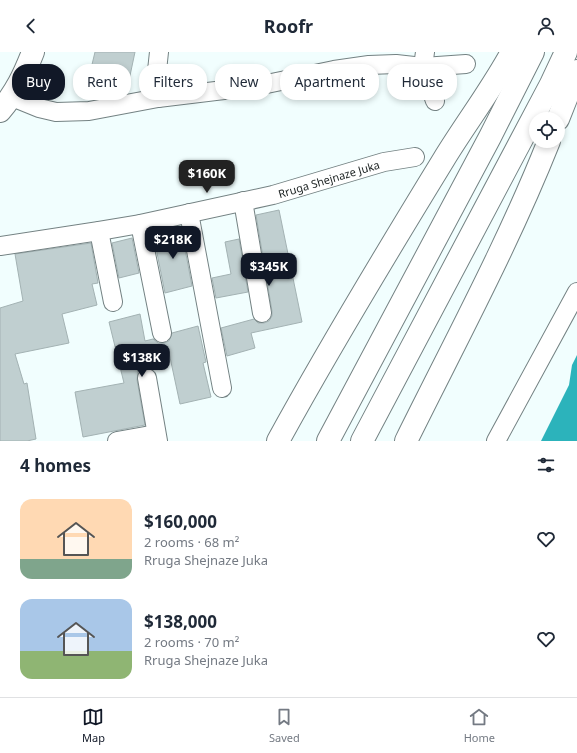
<!DOCTYPE html>
<meta charset="utf-8">
<style>
:root{--surface:#fff;--page:#f6f6f7;--text:#1f2937;--muted:#747a83;--line:#e0e1e3;--accent:#111827}
body{margin:0;font-family:"Noto Sans",sans-serif;background:var(--page);color:var(--text);height:100vh;display:flex;flex-direction:column;font-size:15px;white-space:nowrap}
*{box-sizing:border-box;margin:0}
p{font-size:13px;color:var(--muted)}
.icon{flex:none;width:22px;height:22px;fill:none;stroke:currentColor;stroke-width:2;stroke-linecap:round;stroke-linejoin:round}
.map{position:relative;height:389px;overflow:hidden}
.drawer{display:flex;flex-direction:column;background:var(--surface);flex:1}
.drawer>*{flex:none}
.banner{position:absolute;left:12px;top:12px;width:553px;height:36px;display:flex;gap:8px}
.fabs{position:absolute;left:529px;top:60px;display:grid;gap:8px}
.fabs a{display:grid;place-items:center;width:36px;height:36px;border-radius:50%;background:var(--surface);box-shadow:0 2px 6px #0003;font-size:20px}
.price{position:absolute;translate:-50% -34px;padding:0 9px;border-radius:8px;background:var(--accent);color:#fff;font-size:13px;line-height:26px;filter:drop-shadow(0 1px 2px #0008)}
.price::after{content:'';position:absolute;left:50%;top:24px;width:12px;height:9px;margin-left:-6px;background:inherit;clip-path:polygon(0 0,100% 0,50% 100%)}
.price.current{background:#222;color:#fff}
ul{padding:0;list-style:none}
li{display:flex;align-items:center;gap:12px;height:100px;padding:0 20px}
li span{display:grid;place-items:center;flex:none;width:112px;height:80px;border-radius:12px;color:#555}
li>.icon{margin-inline-start:auto}
span .icon{width:48px;height:48px;fill:#fffc;stroke-width:1}
li b{font-size:17px}
h2{display:flex;justify-content:space-between;align-items:center;height:48px;padding:0 20px;font-size:17px}
.chip{padding:0 14px;border-radius:16px;background:var(--surface);box-shadow:0 2px 6px #0003;font-size:14px;line-height:36px}
.chip.current{background:var(--accent);color:#fff}
header{display:flex;justify-content:space-between;align-items:center;height:52px;padding:0 20px;background:var(--surface);font-size:18px;font-weight:700}
.tab-bar{display:flex;justify-content:space-around;align-items:center;height:56px;border-top:1px solid var(--line);background:var(--surface);font-size:11px;color:var(--muted)}
.tab-bar a{display:grid;justify-items:center;gap:2px}
.tab-bar .current{color:var(--accent)}
.map>svg:first-child{display:block}
</style>
<header><svg class="icon" aria-label="back" viewBox="0 0 24 24"><path d="M15 5l-7 7 7 7"/></svg>Roofr<svg class="icon" aria-label="person" viewBox="0 0 24 24"><circle cx="12" cy="8" r="4"/><path d="M4 21q1-7 8-7t8 7"/></svg></header>
<div class="map">
<svg width="577" height="389" viewBox="0 0 577 389">
<rect width="100%" height="100%" fill="#f1fefe"/>
<polygon fill="#2cb3bb" points="577,303 577,389 541,389 569,333 572,313"/>
<g fill="#c0cfd0" stroke="#a3b2b3">
<polygon points="95,0 135,0 128,33 89,25"/>
<polygon points="279,158 302,270 251,281 255,296 227,304 221,276 254,267 258,271 264,271 269,269 272,264 272,259 256,163"/>
<polygon points="181,176 192,234 165,241 153,181"/>
<polygon points="132,186 139,221 119,226 112,191"/>
<polygon points="239,187 248,240 216,246 212,226 231,222 225,190"/>
<polygon points="91,191 98,231 92,232 97,253 62,262 69,291 15,302 24,332 27,331 36,387 27,389 0,389 0,256 23,249 15,202"/>
<polygon points="140,262 145,289 153,287 158,291 164,291 169,289 172,281 198,274 206,310 203,311 211,345 180,352 168,296 136,304 138,320 137,328 145,373 83,385 75,340 124,331 109,270"/>
</g>
<g fill="none" stroke-linecap="round" stroke-linejoin="round">
<defs>
<g id="minor">
<polyline points="425,0 423,15 435,49"/>
<polyline points="12,45 39,56 56,60 89,59 158,46 257,34 334,18 369,13 396,12 423,15 466,12"/>
<polyline points="158,46 156,28 159,0"/>
<polyline points="243,149 262,261"/>
<polyline points="189,161 222,336"/>
<polyline points="140,172 162,281"/>
<polyline points="99,179 113,250"/>
<path id="s1" d="M0,194L99,179L140,172L273,143L384,110L415,105"/>
<polyline points="147,326 158,389"/>
<polyline points="117,389 156,382"/>
<polyline points="496,389 577,240"/>
</g>
<path id="major" d="M0,59C16,40 24,23 33,0"/>
<g id="highway">
<polyline points="558,67 577,19"/>
<path d="M278,389C330,294 387,200 444,107C466,71 492,37 512,0"/>
<polyline points="328,389 490,85 533,0"/>
<polyline points="362,389 551,32 566,0"/>
<path d="M406,389C455,290 508,192 549,89"/>
</g>
</defs>
<use href="#minor" stroke="#748283" stroke-width="20"/>
<use href="#major" stroke="#748283" stroke-width="24"/>
<use href="#highway" stroke="#748283" stroke-width="24"/>
<use href="#minor" stroke="#fff" stroke-width="18"/>
<use href="#major" stroke="#fff" stroke-width="22"/>
<use href="#highway" stroke="#fff" stroke-width="22"/>
</g>
<g text-anchor="middle" dominant-baseline="central" stroke-width="4" stroke-linejoin="round" paint-order="stroke">
<g font-size="11" fill="#191f1f" stroke="#f1fefe">
<text stroke="none"><textPath href="#s1" startOffset="336">Rruga Shejnaze Juka</textPath></text>
</g>
</g>
</svg>
<div class="fabs">
<a><svg class="icon" aria-label="locate" viewBox="0 0 24 24"><circle cx="12" cy="12" r="6"/><path d="M12 2v4M12 18v4M2 12h4M18 12h4"/></svg></a>
</div>
<b class="price current" style="left:207px;top:142px">$160K</b>
<b class="price" style="left:173px;top:208px">$218K</b>
<b class="price" style="left:269px;top:235px">$345K</b>
<b class="price" style="left:142px;top:326px">$138K</b>
<div class="banner">
<a class="chip current">Buy</a>
<a class="chip">Rent</a>
<a class="chip">Filters</a>
<a class="chip">New</a>
<a class="chip">Apartment</a>
<a class="chip">House</a>
</div>
</div>
<section class="drawer">
<h2>4 homes<svg class="icon" aria-label="filters" viewBox="0 0 24 24"><path d="M4 7h16M4 17h16"/><circle cx="9" cy="7" r="2"/><circle cx="15" cy="17" r="2"/></svg></h2>
<ul>
<li><span style="background:linear-gradient(#ffd9b3 75%,#7fa58c 0)"><svg class="icon" aria-label="home" viewBox="0 0 24 24"><path d="M3 11l9-7 9 7M6 9v11h12V9"/></svg></span><div><b>$160,000</b><p>2 rooms · 68 m²</p><p>Rruga Shejnaze Juka</p></div><svg class="icon" aria-label="heart" viewBox="0 0 24 24"><path d="M12 20l-8-8c-3-5 5-10 8-4 3-6 11-1 8 4z"/></svg></li>
<li><span style="background:linear-gradient(#a9c7e8 65%,#8fb573 0)"><svg class="icon" aria-label="home" viewBox="0 0 24 24"><path d="M3 11l9-7 9 7M6 9v11h12V9"/></svg></span><div><b>$138,000</b><p>2 rooms · 70 m²</p><p>Rruga Shejnaze Juka</p></div><svg class="icon" aria-label="heart" viewBox="0 0 24 24"><path d="M12 20l-8-8c-3-5 5-10 8-4 3-6 11-1 8 4z"/></svg></li>
</ul>
</section>
<nav class="tab-bar">
<a class="current"><svg class="icon" aria-label="map" viewBox="0 0 24 24"><path d="M3 6l6-2 6 2 6-2v14l-6 2-6-2-6 2zM9 4v14M15 6v14"/></svg>Map</a>
<a><svg class="icon" aria-label="saved" viewBox="0 0 24 24"><path d="M7 4h10v16l-5-4-5 4z"/></svg>Saved</a>
<a><svg class="icon" aria-label="home" viewBox="0 0 24 24"><path d="M3 11l9-7 9 7M6 9v11h12V9"/></svg>Home</a>
</nav>
